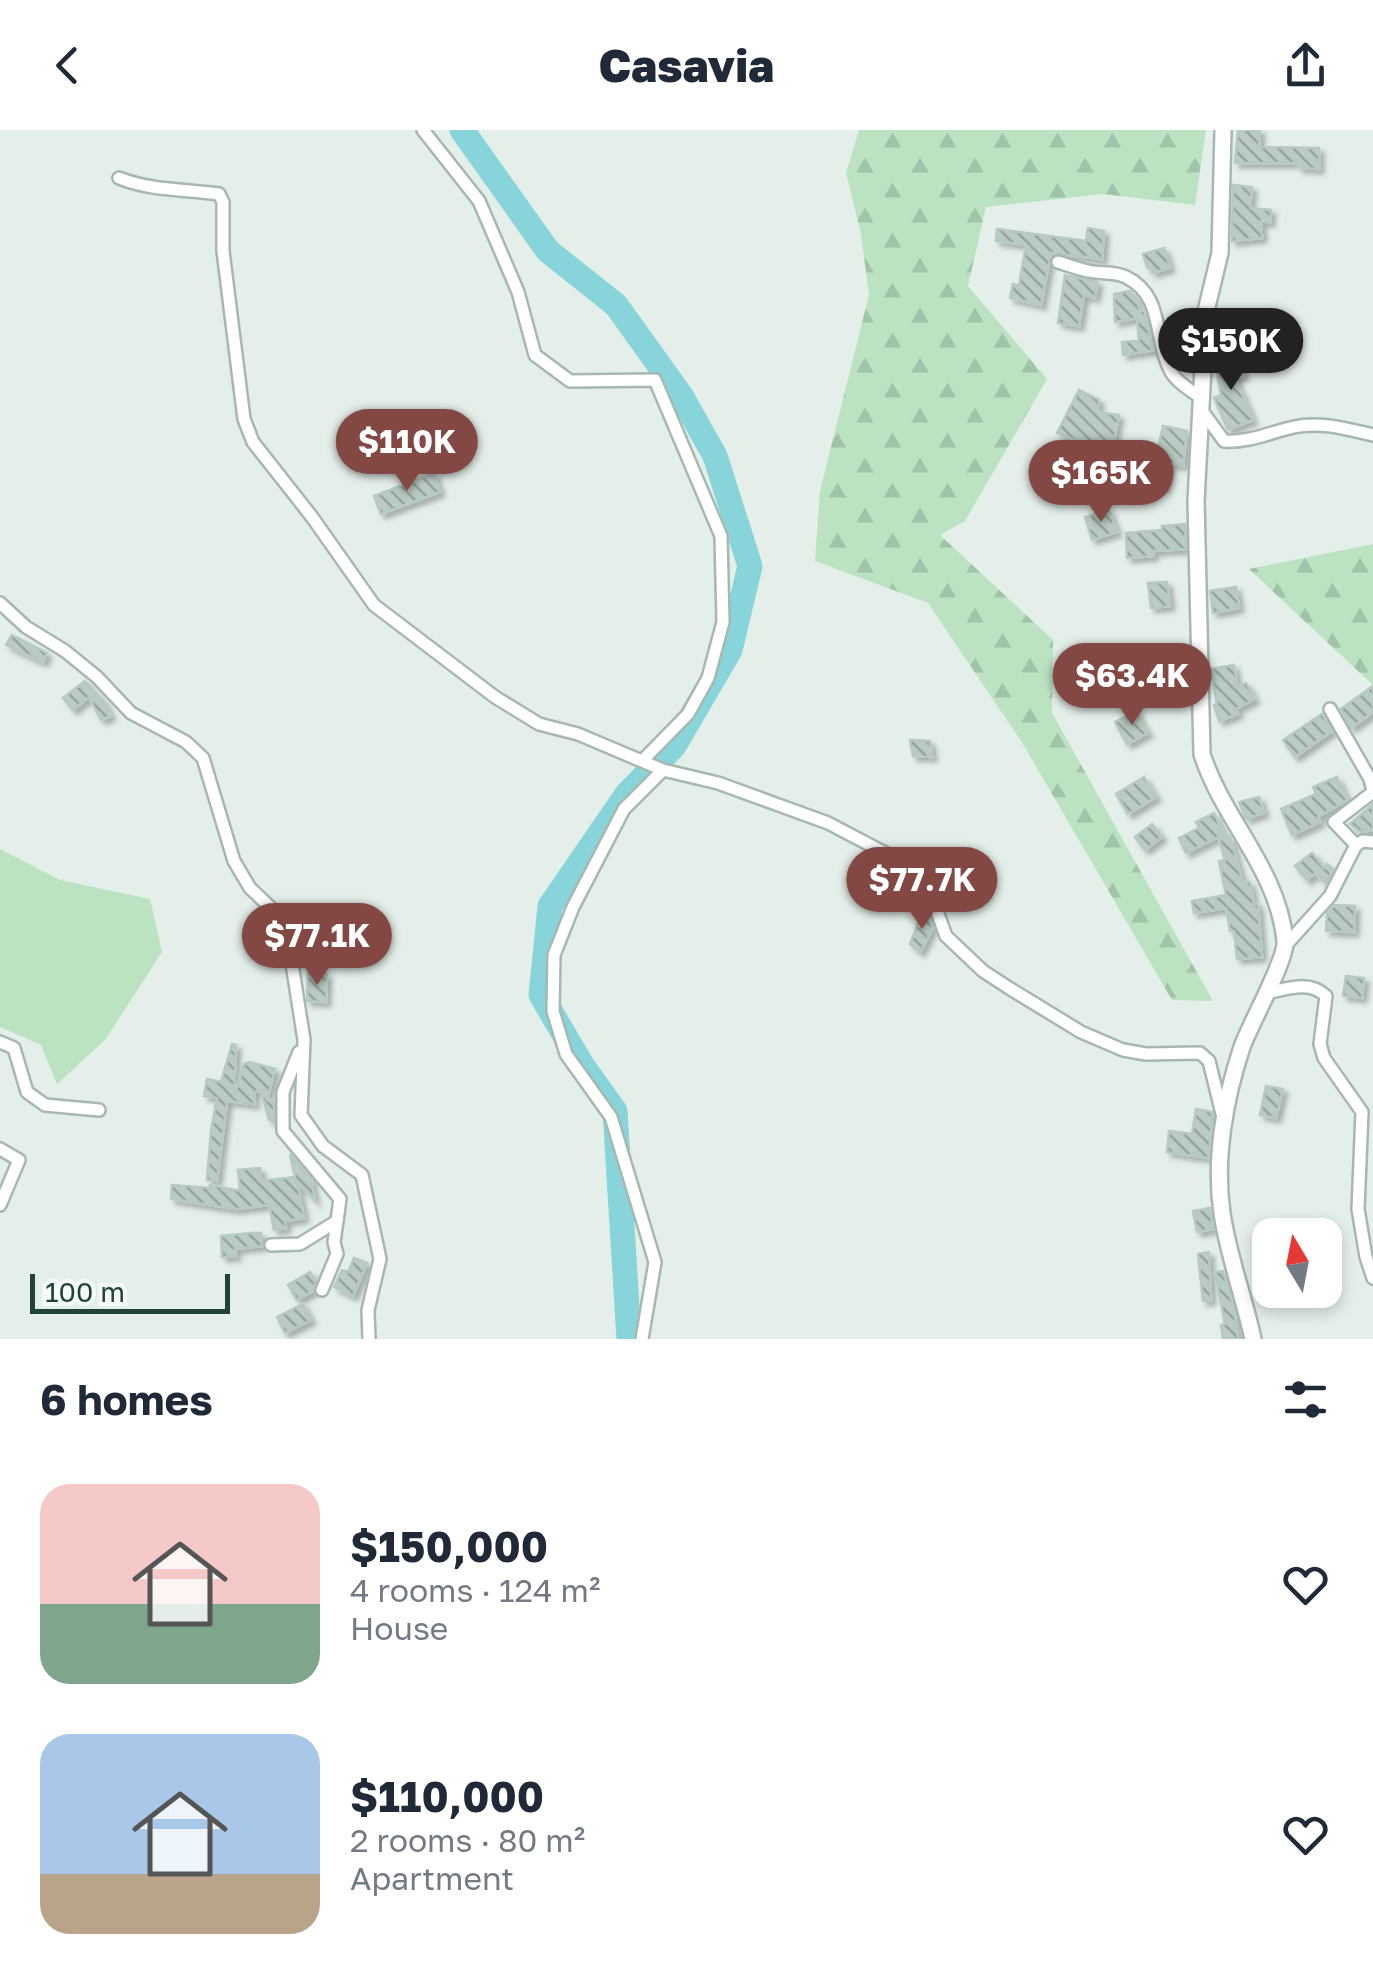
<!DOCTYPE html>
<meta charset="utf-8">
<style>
:root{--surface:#fff;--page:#f6f6f7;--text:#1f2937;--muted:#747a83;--accent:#844844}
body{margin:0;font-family:"Golos Text",sans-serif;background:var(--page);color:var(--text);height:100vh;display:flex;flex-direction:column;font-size:38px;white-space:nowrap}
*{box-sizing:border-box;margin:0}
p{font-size:32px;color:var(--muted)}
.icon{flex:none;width:55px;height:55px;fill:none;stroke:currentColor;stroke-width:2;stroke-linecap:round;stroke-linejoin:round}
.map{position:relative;height:1209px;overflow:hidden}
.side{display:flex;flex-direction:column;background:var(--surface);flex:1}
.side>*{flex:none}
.needle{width:65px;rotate:350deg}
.tools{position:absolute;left:1252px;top:1088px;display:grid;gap:20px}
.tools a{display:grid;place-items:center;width:90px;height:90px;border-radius:20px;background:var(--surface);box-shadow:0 5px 15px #0003;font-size:50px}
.scale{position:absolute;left:30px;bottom:25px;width:200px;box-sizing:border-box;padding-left:10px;border:5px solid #214437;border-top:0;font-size:28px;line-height:35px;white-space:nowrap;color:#214437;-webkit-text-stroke:8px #f6fbf8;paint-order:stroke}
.price{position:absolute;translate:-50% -85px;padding:0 22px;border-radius:35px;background:var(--accent);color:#fff;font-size:32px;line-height:65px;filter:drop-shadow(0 2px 5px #0008)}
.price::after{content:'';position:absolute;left:50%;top:60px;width:30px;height:22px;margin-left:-15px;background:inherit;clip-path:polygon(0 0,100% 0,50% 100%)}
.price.selected{background:#222;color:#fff}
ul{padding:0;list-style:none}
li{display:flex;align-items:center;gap:30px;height:250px;padding:0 40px}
li span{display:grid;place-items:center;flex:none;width:280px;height:200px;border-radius:30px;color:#555}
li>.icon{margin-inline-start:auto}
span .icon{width:120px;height:120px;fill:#fffc;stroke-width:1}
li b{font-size:42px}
h2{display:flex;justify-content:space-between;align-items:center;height:120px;padding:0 40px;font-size:42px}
header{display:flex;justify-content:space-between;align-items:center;height:130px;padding:0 40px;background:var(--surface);font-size:45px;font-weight:800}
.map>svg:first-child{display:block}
</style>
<header><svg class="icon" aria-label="back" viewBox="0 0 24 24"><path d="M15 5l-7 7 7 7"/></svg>Casavia<svg class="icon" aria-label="share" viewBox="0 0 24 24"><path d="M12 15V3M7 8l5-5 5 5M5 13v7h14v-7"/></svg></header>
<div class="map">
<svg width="1373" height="1209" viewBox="0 0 1373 1209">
<defs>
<pattern id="forest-firs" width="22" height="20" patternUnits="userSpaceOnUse" patternTransform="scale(2.5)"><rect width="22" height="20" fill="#bbe3c2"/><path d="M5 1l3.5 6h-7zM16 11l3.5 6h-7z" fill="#a0c4a7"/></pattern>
<pattern id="building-back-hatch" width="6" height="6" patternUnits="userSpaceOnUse" patternTransform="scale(2.5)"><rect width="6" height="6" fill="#b9cbc2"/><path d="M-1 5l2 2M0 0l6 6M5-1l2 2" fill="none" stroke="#96a69e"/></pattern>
<filter id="shadow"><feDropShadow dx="4.5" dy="4.5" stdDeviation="2.5" flood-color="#0004"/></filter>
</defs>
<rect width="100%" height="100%" fill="#e5efea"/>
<polygon fill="#bbe3c2" points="0,719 60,750 150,769 162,822 105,910 57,954 41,915 0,897"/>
<g fill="url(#forest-firs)">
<polygon points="859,0 1206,0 1195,75 1103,64 986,77 968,156 1047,249 965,391 940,405 1053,510 1052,583 1213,871 1172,870 1023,614 928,473 815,431 820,361 869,165 861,104 846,43"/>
<polygon points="1373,414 1373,555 1249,439"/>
</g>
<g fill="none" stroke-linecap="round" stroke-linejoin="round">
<polyline stroke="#87d5da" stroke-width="25" points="462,0 548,121 616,175 682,267 715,326 750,436 730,520 674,616 627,664 550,776 541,865 582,935 615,981 629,1209"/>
</g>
<g fill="url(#building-back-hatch)" stroke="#b6cac0" stroke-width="2.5" filter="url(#shadow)">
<polygon points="1238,0 1260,0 1259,17 1319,18 1319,39 1299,38 1299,33 1235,33"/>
<polygon points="1233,55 1252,57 1250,78 1271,80 1270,92 1261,91 1262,108 1232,111"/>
<polygon points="1088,98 1104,101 1102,129 1051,123 1041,175 1010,168 1013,154 1019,156 1026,115 996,111 997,99 1086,111"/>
<polygon points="1164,118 1170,138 1152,143 1153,139 1147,137 1143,124"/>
<polygon points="1065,145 1098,152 1095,168 1084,165 1079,196 1058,193"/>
<polygon points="1130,161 1137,169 1140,181 1144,180 1153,220 1123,225 1122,212 1139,211 1137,188 1115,192 1114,164"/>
<polygon points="1238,224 1244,246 1235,248 1253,290 1228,300 1214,268 1221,265 1215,230"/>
<polygon points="1079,260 1099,270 1098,282 1119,285 1112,320 1101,326 1094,325 1096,318 1057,303"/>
<polygon points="1163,296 1187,301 1183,336 1170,333 1164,358 1145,354 1147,346 1114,338 1118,319 1156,327"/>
<polygon points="434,343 440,362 381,384 374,366"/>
<polygon points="1109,380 1117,402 1092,410 1085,387"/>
<polygon points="1185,394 1186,419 1153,421 1153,426 1127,428 1126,403 1162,400 1162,396"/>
<polygon points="1167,452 1170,476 1151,478 1148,453"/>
<polygon points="1236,457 1239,478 1213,483 1210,461"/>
<polygon points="12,505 47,523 43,532 6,515"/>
<polygon points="1234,535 1238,558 1246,553 1255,569 1236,579 1238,584 1219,591 1214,575 1217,574 1211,539"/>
<polygon points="85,551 104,572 111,586 101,590 89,567 73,580 63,568"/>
<polygon points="1373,556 1373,582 1351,598 1341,579"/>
<polygon points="1136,581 1148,603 1127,614 1115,592"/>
<polygon points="1322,584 1332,601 1295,627 1283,610"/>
<polygon points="910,610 930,611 932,627 913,626"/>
<polygon points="1144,647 1156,667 1128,684 1116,664"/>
<polygon points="1337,647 1347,670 1318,687 1320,692 1292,705 1281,679 1316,664 1313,657"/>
<polygon points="1259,667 1264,683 1246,689 1239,672"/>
<polygon points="1373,674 1373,700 1361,702 1350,694"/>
<polygon points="1214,683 1224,704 1186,723 1179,708 1199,698 1196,692"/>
<polygon points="1152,694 1162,707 1145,720 1135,707"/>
<polygon points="1230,706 1243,753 1250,752 1254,775 1258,774 1262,827 1237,829 1234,801 1230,801 1226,778 1194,783 1192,771 1226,765 1219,731 1225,730 1219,709"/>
<polygon points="1312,723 1324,738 1327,734 1333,739 1326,753 1315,743 1307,750 1295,736"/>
<polygon points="1334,775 1355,776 1354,802 1326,801 1327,783"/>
<polygon points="924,777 933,798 920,822 910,814"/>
<polygon points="308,843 327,844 326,872 307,871"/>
<polygon points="1346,846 1364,848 1362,868 1343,866"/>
<polygon points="232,914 236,915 234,968 244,934 249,932 275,939 267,970 274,970 274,991 269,990 261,961 254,962 255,974 227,971 217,1051 207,1050 211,1001 217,968 204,966 207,949 221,952"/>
<polygon points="1266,956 1283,959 1276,988 1260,985"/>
<polygon points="1196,979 1212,982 1209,1028 1167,1022 1169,1001 1192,1004"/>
<polygon points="290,1024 311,1049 315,1071 297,1051 304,1088 285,1091 286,1098 274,1100 269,1075 235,1079 171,1069 172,1055 210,1058 210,1055 240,1061 238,1040 260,1038 261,1051 295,1047"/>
<polygon points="1210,1078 1213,1099 1197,1102 1193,1081"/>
<polygon points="251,1103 261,1103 262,1116 235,1119 236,1126 222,1127 221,1106"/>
<polygon points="1209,1122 1211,1170 1203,1171 1198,1124"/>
<polygon points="354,1128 367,1133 353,1166 334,1157 342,1140 348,1142"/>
<polygon points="1223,1141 1234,1180 1238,1209 1223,1209 1221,1195 1225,1194 1215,1142"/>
<polygon points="310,1142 316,1151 313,1161 297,1170 288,1155"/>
<polygon points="303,1174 311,1190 285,1203 277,1187"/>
</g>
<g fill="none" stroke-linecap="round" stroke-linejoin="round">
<defs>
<g id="minor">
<polyline points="423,0 479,71 518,162 535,225 570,251 655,250 721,406 723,492 708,548 688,584 643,630"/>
<path d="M119,48C151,61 185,59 219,64L223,72V121L244,289L253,312L312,387L374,475L495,567L539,594L578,604L663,640L718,653L828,693L889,725L905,739L935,776L946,806L983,841L1009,858L1081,902L1123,920L1146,924L1200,923L1209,931L1223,988"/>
<path d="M1058,132C1068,135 1078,139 1088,141C1101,144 1114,141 1126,147C1165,166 1153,209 1171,242C1177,252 1190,260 1200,267"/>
<path d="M1200,278L1224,311C1248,313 1271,302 1294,297C1320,291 1347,299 1373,305"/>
<polyline points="0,473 26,497 65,521 97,547 131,583 186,612 203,628 234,731 250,758 270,777 287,802 304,910 301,985 323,1016 362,1045 380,1129 368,1180 369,1209"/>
<polyline points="1330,579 1370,649 1373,661"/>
<polyline points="1356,715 1334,692 1373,662"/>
<polyline points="1286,815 1330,766 1356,715 1363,711 1373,712"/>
<path d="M1265,863C1286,860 1308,849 1326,866L1320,914L1324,928L1362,982L1358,1079L1366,1127L1373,1148"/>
<polyline points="0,912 14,918 27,962 45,975 99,980"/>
<polyline points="0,1019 19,1030 0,1075"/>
<polyline points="271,1115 300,1114 337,1091 340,1069 283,1001 283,962 299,922"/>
<polyline points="322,1160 337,1124 334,1112 337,1091"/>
<polyline points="642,1209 655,1132 611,987 566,924 553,881 554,825 573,777 624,679 663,640"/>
</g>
<path id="tertiary" d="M1223,0L1220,123L1206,181L1196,371L1202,624C1223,690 1278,739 1285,811C1287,829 1250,894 1242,917C1225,968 1214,1029 1222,1083C1228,1125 1244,1167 1253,1209"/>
</defs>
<use href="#minor" stroke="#a6b8b1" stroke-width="16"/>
<use href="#tertiary" stroke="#a6b8b1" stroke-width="20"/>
<use href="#minor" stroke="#fff" stroke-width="11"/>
<use href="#tertiary" stroke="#fff" stroke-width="15"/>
</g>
</svg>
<div class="tools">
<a><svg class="needle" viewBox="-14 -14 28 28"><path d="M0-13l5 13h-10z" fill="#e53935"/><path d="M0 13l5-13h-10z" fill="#747a83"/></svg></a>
</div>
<div class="scale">100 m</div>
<b class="price selected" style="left:1231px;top:263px">$150K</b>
<b class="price" style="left:407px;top:364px">$110K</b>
<b class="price" style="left:1101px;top:395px">$165K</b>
<b class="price" style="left:1132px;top:598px">$63.4K</b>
<b class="price" style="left:922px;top:802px">$77.7K</b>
<b class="price" style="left:317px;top:858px">$77.1K</b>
</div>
<section class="side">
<h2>6 homes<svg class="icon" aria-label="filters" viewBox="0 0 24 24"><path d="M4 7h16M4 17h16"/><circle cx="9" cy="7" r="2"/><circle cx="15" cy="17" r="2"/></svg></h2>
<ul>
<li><span style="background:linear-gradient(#f6c9c9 60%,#7fa58c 0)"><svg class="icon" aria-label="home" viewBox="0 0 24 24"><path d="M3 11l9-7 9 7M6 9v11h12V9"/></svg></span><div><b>$150,000</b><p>4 rooms · 124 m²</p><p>House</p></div><svg class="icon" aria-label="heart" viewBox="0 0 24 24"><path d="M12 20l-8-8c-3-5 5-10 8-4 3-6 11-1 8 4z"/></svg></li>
<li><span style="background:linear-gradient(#a9c7e8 70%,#b9a48a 0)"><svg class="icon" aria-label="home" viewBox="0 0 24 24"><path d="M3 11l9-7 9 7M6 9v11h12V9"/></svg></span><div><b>$110,000</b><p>2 rooms · 80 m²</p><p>Apartment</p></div><svg class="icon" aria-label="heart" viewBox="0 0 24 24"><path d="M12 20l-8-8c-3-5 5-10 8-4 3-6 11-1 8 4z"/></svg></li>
</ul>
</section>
